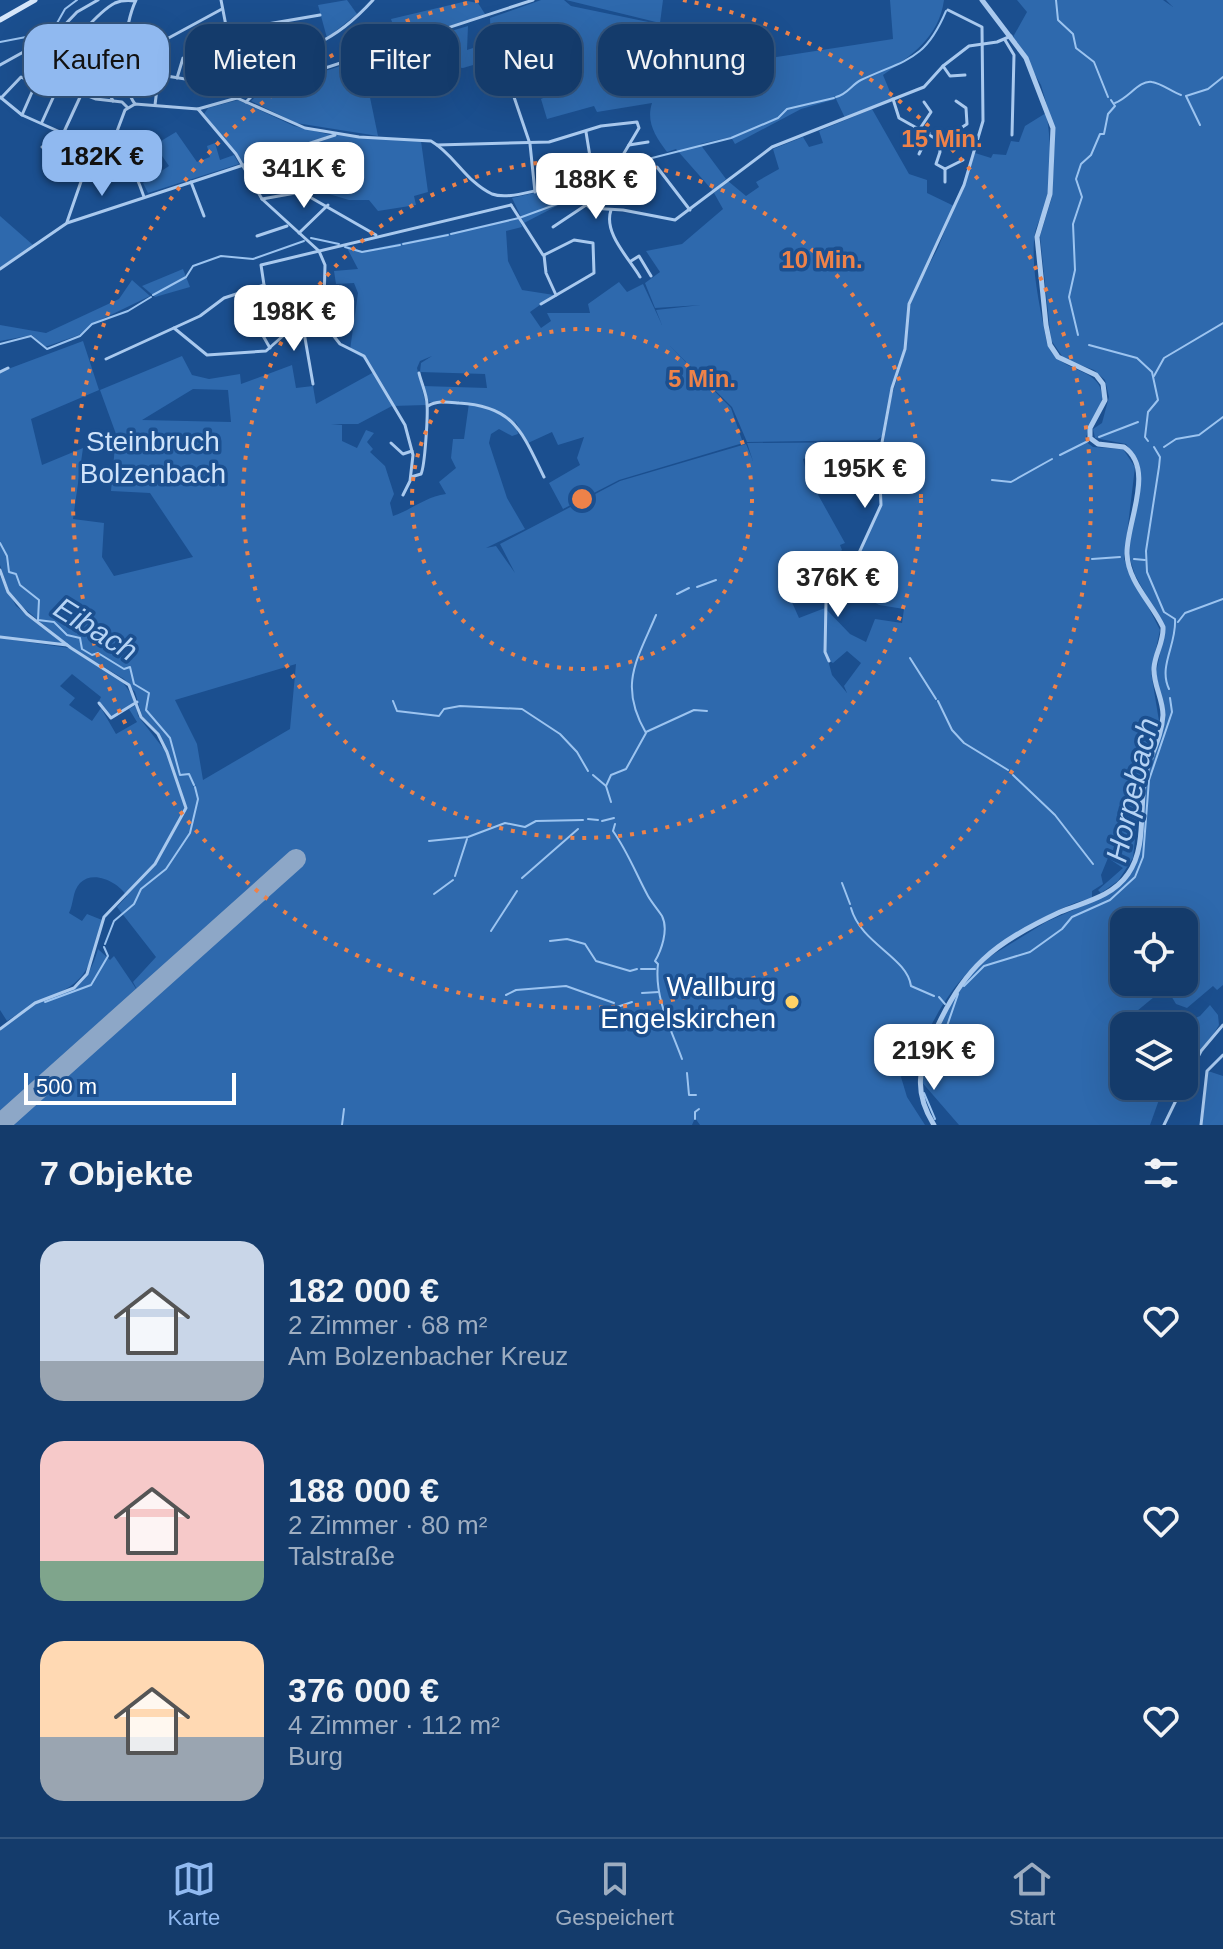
<!DOCTYPE html>
<html lang="de">
<meta charset="utf-8">
<style>
:root{--surface:#143b6b;--page:#1d4271;--text:#f1f3f6;--muted:#9dadc1;--line:#33557e;--accent:#90b9f0}
body{margin:0;font-family:Helvetica,sans-serif;background:var(--page);color:var(--text);height:100vh;display:flex;flex-direction:column;font-size:30px;white-space:nowrap}
*{box-sizing:border-box;margin:0}
p{font-size:26px;color:var(--muted)}
.icon{flex:none;width:44px;height:44px;fill:none;stroke:currentColor;stroke-width:2;stroke-linecap:round;stroke-linejoin:round}
.map{position:relative;height:1125px;overflow:hidden}
.side{display:flex;flex-direction:column;background:var(--surface);flex:1}
.side>*{flex:none}
.hud{position:absolute;left:24px;top:24px;width:800px;height:72px;display:flex;gap:16px}
.controls{position:absolute;left:1110px;top:908px;display:grid;gap:16px}
.controls a{display:grid;place-items:center;width:88px;height:88px;border-radius:16px;background:var(--surface);box-shadow:0 8px 32px #0002,0 0 0 2px var(--line);font-size:40px}
.scale{position:absolute;left:24px;bottom:20px;width:212px;box-sizing:border-box;padding-left:8px;border:4px solid #fff;border-top:0;font-size:22px;line-height:28px;white-space:nowrap;color:#fff;-webkit-text-stroke:6px #1b4f8f;paint-order:stroke}
.price{position:absolute;translate:-50% -68px;padding:0 18px;border-radius:16px;background:#fff;color:#222;font-size:26px;line-height:52px;filter:drop-shadow(0 2px 4px #0008)}
.price::after{content:'';position:absolute;left:50%;top:48px;width:24px;height:18px;margin-left:-12px;background:inherit;clip-path:polygon(0 0,100% 0,50% 100%)}
.price.current{background:var(--accent);color:#111}
ul{padding:0;list-style:none}
li{display:flex;align-items:center;gap:24px;height:200px;padding:0 40px}
li span{display:grid;place-items:center;flex:none;width:224px;height:160px;border-radius:24px;color:#555}
li>.icon{margin-inline-start:auto}
span .icon{width:96px;height:96px;fill:#fffc;stroke-width:1}
li b{font-size:34px}
h2{display:flex;justify-content:space-between;align-items:center;height:96px;padding:0 40px;font-size:34px}
.tag{padding:0 28px;border-radius:24px;background:var(--surface);box-shadow:0 8px 32px #0002,0 0 0 2px var(--line);font-size:28px;line-height:72px}
.tag.current{background:var(--accent);color:#111}
.tabs{display:flex;justify-content:space-around;align-items:center;height:112px;border-top:2px solid var(--line);background:var(--surface);font-size:22px;color:var(--muted)}
.tabs a{display:grid;justify-items:center;gap:4px}
.tabs .current{color:var(--accent)}
.map>svg:first-child{display:block}
</style>
<div class="map">
<svg width="1223" height="1125" viewBox="0 0 1223 1125">
<rect width="100%" height="100%" fill="#1b4f8f"/>
<g fill="#2e69ad" fill-rule="evenodd">
<polygon points="347,0 357,14 327,38 318,5"/>
<path d="M541,0H564L571,6L658,24L709,52L737,63L893,39L890,0H944C939,37 912,55 883,75L893,99L845,118L836,99L801,109L735,144L731,137L700,144L726,179L713,191L676,149L667,152C655,136 646,122 652,103L597,112L594,106L547,119L541,99L545,97L526,42L518,41L499,52L500,57L463,68L413,61L407,44L468,26L467,50L491,42L490,18Z"/>
<polygon points="566,0 663,0 660,23"/>
<path d="M1017,0H1163L1173,7L1166,0H1223V985L1217,990L1213,986L1187,1008L1176,1004L1170,994L1154,997L1137,1011L1145,1026H1124V1086H1182L1174,1102L1160,1097L1150,1125H959L920,1080L950,1002L961,985L989,957L1046,922L1103,897L1133,869L1147,777L1165,718L1156,673L1165,629L1135,575L1129,556L1138,460L1126,444L1095,438L1093,429L1102,423L1109,397L1105,380L1094,370L1064,359L1051,340L1040,236L1052,197L1055,133L1041,85L1013,37L1027,12ZM1124,922H1184V982H1124Z"/>
<polygon points="467,1 478,3 485,14 399,43 391,19"/>
<polygon points="381,35 386,47 350,59 346,46"/>
<polygon points="362,59 378,136 296,123 251,101 260,92"/>
<polygon points="238,100 294,126 331,135 245,165 204,114 208,108"/>
<path d="M872,109L909,174L927,180V193L954,206L909,301L905,348L892,387L884,435L877,440L747,442L732,407L669,345L731,408L743,443L619,480L563,509L549,483L580,465L577,458L584,437L558,445L552,432L528,443L515,421L518,434L512,436L499,429L491,434L489,443L507,498L525,529L486,548L496,546L515,573L500,544L620,481L746,444L753,461L747,443L880,442L876,458L840,462L838,449L803,459L807,475L845,543L840,545L842,550L835,558L848,569L838,577L820,559L791,600L799,618L825,608L850,634L866,642L875,619L902,623L904,609L879,605L865,597L880,570L856,561L882,505L880,459L886,456L881,458L892,395L906,349L908,313L914,293L938,248L975,153L991,158L993,154L1006,155L1011,141L1019,142L1025,126L1046,113C1051,134 1052,184 1046,204C1043,214 1037,223 1035,233C1030,265 1040,307 1046,338C1052,375 1101,364 1102,396C1103,407 1088,428 1085,441L1093,447L1123,449L1135,467L1124,559L1160,630L1151,672L1159,721L1141,782L1133,858L1118,881L1101,893L1098,890L1123,868L1108,858L1101,875L1103,884L1092,891V898C1069,903 1050,914 1030,926C963,966 946,992 913,1062L910,1061L901,1077L907,1097L925,1125H700L695,1118L692,1125H0V1031C12,1020 27,1007 41,1001C74,986 87,988 98,949L110,960L114,956L139,993L133,982L156,957L117,907L127,896C119,883 94,869 80,883C72,892 74,903 69,913L82,921L87,914L102,920C86,1002 67,980 7,1021L0,1010V638L69,648L122,681L136,701L111,718L99,701L101,697L72,674L60,686L75,698L69,705L92,721L101,708L116,734L137,722L129,709L136,705L138,716L163,748L158,732L142,716L135,692L124,679L70,647L11,597L0,565V372L83,341L99,390L31,419L42,465L83,448L73,519L104,523L102,557L114,576L193,557L150,493L111,491L116,434L100,390L182,356L192,375L209,379L240,374L241,384L292,365L296,388L313,386L316,404L374,372L369,362L350,350L358,293L354,283L336,284L334,271L358,269L346,246L362,251L519,219L522,227L506,231L508,261L522,290L554,295L530,312L541,328L551,321L547,313H590L588,304L619,282L627,292L643,284L662,325L656,310L701,305L655,308L645,283L660,272L646,251L682,244L723,209L714,193L728,181L746,196L759,187L756,182L779,169L773,149L803,137L809,147L823,143L819,131ZM432,356L421,363L420,372L485,374L487,388L423,386L429,402L469,403L464,439H453L451,458L456,468L439,482L446,494C425,497 413,509 393,516L390,503L394,494L385,466L370,452L373,449L367,442L374,433L366,430L357,448L342,441V425L331,424H358L392,406L426,405L417,368L420,361ZM193,389L228,390L231,422L142,420ZM847,651L861,663L844,686L847,693L832,675L828,660L833,663ZM296,664L290,729L203,780L197,744L175,700Z"/>
<polygon points="176,132 197,162 210,157 207,146 215,143 220,160 234,155 239,164 148,193 143,183 169,166 158,150 161,141"/>
<polygon points="338,135 421,141 428,192 414,196 416,205 378,211 369,200 349,200 329,194 330,170 296,169 289,153"/>
<polygon points="569,185 580,194 524,223 512,198"/>
<polygon points="0,216 33,245 0,268"/>
<polygon points="183,269 190,287 155,297 142,286"/>
<polygon points="132,280 150,296 92,324 79,335 45,347 32,335 0,341 0,325 46,333 119,299"/>
<polygon points="0,576 16,606 63,642 61,645 0,636"/>
<polygon points="1210,1005 1218,1015 1219,1025 1184,1083 1184,1026 1177,1026 1200,1016"/>
<polygon points="1208,1071 1223,1076 1223,1125 1202,1125"/>
</g>
<g fill="none" stroke-linecap="round" stroke-linejoin="round">
<g stroke="#9cc4f0" stroke-width="2">
<polyline points="1056,0 1058,20 1073,34 1076,48 1094,62 1108,97"/>
<polyline points="0,42 52,32 65,9 77,0"/>
<path d="M836,97C848,94 851,85 861,80C906,59 925,61 946,11"/>
<path d="M1115,103C1129,98 1139,80 1152,82C1161,83 1172,92 1181,95"/>
<polyline points="1200,125 1186,96 1208,89 1223,77"/>
<polyline points="652,158 731,138 778,118 787,109 834,98"/>
<polyline points="621,166 649,159"/>
<polyline points="583,194 614,170"/>
<polyline points="451,234 519,218 579,196"/>
<polyline points="311,238 339,244"/>
<polyline points="403,244 448,235"/>
<polyline points="345,247 362,252 400,245"/>
<polyline points="153,295 186,277 193,266 221,256 253,259 304,241"/>
<polyline points="1078,335 1069,297 1075,270 1073,224 1082,197 1076,179 1081,164 1091,155 1100,134 1104,134 1108,114 1115,106 1111,100"/>
<polyline points="0,344 31,336 47,349 80,336 92,324 128,311 151,297"/>
<polyline points="1089,345 1137,358 1152,372 1158,400 1148,412 1145,437 1148,441"/>
<polyline points="1154,376 1164,358 1223,323"/>
<polyline points="1099,437 1138,422"/>
<path d="M1154,447L1160,457L1159,467L1146,551L1147,572L1164,612L1175,619C1177,644 1158,666 1169,689"/>
<polyline points="1164,447 1176,439 1199,435 1223,417"/>
<polyline points="1060,455 1088,441"/>
<polyline points="992,480 1011,482 1052,459"/>
<polyline points="0,543 7,556 9,572 16,574 20,585 39,600 38,620 54,622 67,635 80,638 82,649 92,655 98,653 124,669 130,667 134,684 149,693 146,710 170,738 180,775 189,774 194,785"/>
<polyline points="1092,559 1120,557"/>
<polyline points="1134,559 1145,560"/>
<polyline points="697,587 716,580"/>
<polyline points="677,594 689,588"/>
<polyline points="1178,622 1185,613 1223,599"/>
<polyline points="910,658 936,699"/>
<polyline points="393,701 397,711 439,716 444,709 460,706 522,709 560,734 577,752 588,771"/>
<polyline points="938,701 952,730 964,743 1008,770"/>
<polyline points="646,732 694,710 707,711"/>
<polyline points="593,775 606,786 611,802"/>
<polyline points="1013,775 1055,815 1093,864"/>
<path d="M606,786L611,775L626,769L646,733C618,685 637,660 656,615"/>
<polyline points="588,819 598,820"/>
<polyline points="602,821 614,818"/>
<path d="M615,824L613,831C628,852 636,874 648,896C652,903 659,911 662,916C669,930 661,951 655,961L658,964C654,997 671,1029 682,1059"/>
<polyline points="429,841 468,837 505,823 525,827 536,821 583,820"/>
<polyline points="455,876 467,839"/>
<polyline points="522,878 578,829"/>
<polyline points="842,883 850,904"/>
<polyline points="434,894 453,880"/>
<path d="M851,908C861,944 907,957 911,986L934,996"/>
<polyline points="491,931 517,891"/>
<polyline points="550,941 567,939 585,944 596,961 630,971 637,969"/>
<polyline points="105,944 114,921 134,904 141,889 166,869 190,833 198,799 195,787"/>
<polyline points="641,969 655,969"/>
<polyline points="964,986 984,966 1030,952 1062,929 1072,917 1110,900 1135,877 1143,857 1149,780 1172,712 1170,698"/>
<polyline points="642,993 659,992"/>
<polyline points="506,995 516,990 566,986 614,1003"/>
<polyline points="939,997 945,1004"/>
<polyline points="45,1002 91,985 108,956 104,947"/>
<polyline points="617,1007 632,1002"/>
<polyline points="947,1026 958,994"/>
<polyline points="924,1072 940,1043"/>
<polyline points="687,1073 689,1095 696,1095"/>
<polyline points="924,1093 935,1119"/>
<polyline points="695,1119 695,1112 699,1109"/>
<polyline points="342,1125 344,1109"/>
</g>
<polyline stroke="#8da7c7" stroke-width="20" points="0,1124 296,859"/>
<g stroke="#a9c9ee" stroke-width="3">
<polyline points="221,0 227,31 320,15"/>
<polyline points="490,38 497,47 530,144 535,192"/>
<polyline points="1005,40 1014,55 1012,135"/>
<polyline points="112,49 96,59 94,64 113,101"/>
<polyline points="0,65 56,34 77,12 98,0"/>
<path d="M232,66C295,52 326,52 373,0"/>
<polyline points="943,66 950,76 965,75"/>
<polyline points="160,75 198,81 232,66 237,98"/>
<polyline points="295,77 295,54"/>
<polyline points="177,78 183,58 227,38"/>
<polyline points="81,95 63,134 42,147 84,173"/>
<path d="M0,97L22,115L105,152L107,157C129,151 138,180 144,197"/>
<polyline points="1,98 21,77 25,79"/>
<polyline points="893,99 899,118 938,140 940,152 936,164 945,169"/>
<polyline points="246,102 258,90 533,0"/>
<path d="M135,104C118,82 125,23 136,0"/>
<polyline points="155,105 159,72 150,59 152,47 222,9"/>
<path d="M127,107L122,102L96,99L68,88L60,67C61,52 101,10 115,3C122,0 128,0 135,1"/>
<polyline points="198,109 236,154 262,199 319,251 325,265 324,303 329,330 340,344 364,356 405,425 413,455 410,481 403,495"/>
<polyline points="22,115 43,67 63,54"/>
<polyline points="42,122 62,78"/>
<polyline points="921,127 931,112 924,102"/>
<polyline points="586,132 593,175"/>
<polyline points="940,142 967,124 966,108 956,101"/>
<polyline points="437,145 549,142 601,126 637,122 639,128 617,165 576,186"/>
<polyline points="629,145 648,142"/>
<path d="M110,150L125,110L135,104L198,109L237,98L305,128L359,137L431,141C454,154 466,182 492,194C516,203 565,176 578,187C584,193 582,203 590,208L623,210L675,220L772,147L924,87L943,66L969,46L997,42L1011,36"/>
<polyline points="919,154 929,133"/>
<polyline points="657,167 690,210"/>
<polyline points="945,169 963,160"/>
<polyline points="191,182 204,216"/>
<polyline points="945,182 945,169"/>
<polyline points="262,199 301,192 376,235"/>
<polyline points="511,205 543,255"/>
<path d="M611,210C603,233 629,258 640,277"/>
<polyline points="67,222 84,173 107,157"/>
<polyline points="553,227 586,205"/>
<polyline points="299,233 328,205"/>
<polyline points="257,236 287,226"/>
<polyline points="544,255 546,273 556,295"/>
<polyline points="631,261 639,256 651,276"/>
<polyline points="0,269 67,223 335,135"/>
<polyline points="541,304 594,273 593,243 574,240 544,255"/>
<polyline points="267,305 261,265 511,205"/>
<polyline points="302,321 313,384"/>
<polyline points="174,328 207,355 266,351 294,326 309,320 329,330"/>
<polyline points="270,348 258,327 267,305 289,304 298,323"/>
<polyline points="106,359 200,316 224,298 264,285"/>
<polyline points="0,372 8,368"/>
<path d="M428,406C437,400 448,402 459,403C514,406 522,432 544,477"/>
<polyline points="391,443 403,454 412,451"/>
<polyline points="818,470 844,462 879,459"/>
<path d="M411,477L421,474C425,466 428,414 427,404C427,395 421,382 419,373"/>
<polyline points="0,570 8,592 27,614 71,648 129,685 141,717 158,734 167,752 186,808 155,864 104,917 87,974 74,988 35,1003 0,1029"/>
<polyline points="0,637 67,645"/>
<polyline points="829,661 825,652 826,602 853,566 881,505 879,459 892,388 905,349 909,304 964,185 983,121 982,27 948,10"/>
<polyline points="99,703 111,718 137,702"/>
<polyline points="1184,1084 1201,1051 1223,1025"/>
<polyline points="1164,1125 1183,1086"/>
<polyline points="1201,1125 1207,1071 1223,1055"/>
</g>
<path stroke="#a9c9ee" stroke-width="5" d="M934,1125C913,1091 919,1069 934,1034C963,967 994,943 1060,912C1084,902 1112,897 1128,874C1148,846 1138,805 1146,773C1151,754 1162,736 1163,715C1163,699 1153,684 1154,668C1155,653 1164,642 1163,627C1152,603 1128,582 1127,554C1126,523 1156,469 1124,447L1098,444L1090,438V428L1105,400L1103,384L1096,375L1058,357L1050,345L1046,325L1037,237L1050,194L1053,128L1026,58L982,0"/>
<polyline stroke="#d6e6fa" stroke-width="5" points="0,20 35,0"/>
</g>
<g fill="none" stroke="#ee8249" stroke-width="4" stroke-dasharray="4 8">
<circle cx="582" cy="499" r="170"/>
<circle cx="582" cy="499" r="339"/>
<path d="M683 0A509 509 0 1 1 481 0"/>
</g>
<circle fill="#ffd166" stroke="#1b4f8f" stroke-width="3" cx="792" cy="1002" r="8"/>
<g text-anchor="middle" dominant-baseline="central" stroke-width="7" stroke-linejoin="round" paint-order="stroke">
<g font-size="28" fill="#cfe3fa" stroke="#1b4f8f">
<text x="153" y="441">Steinbruch<tspan x="153" dy="32">Bolzenbach</tspan></text>
</g>
<g font-size="28" fill="#fff" stroke="#1b4f8f" text-anchor="end">
<text x="776" y="986">Wallburg<tspan x="776" dy="32">Engelskirchen</tspan></text>
</g>
<g font-size="30" font-style="italic" fill="#b5d3f5" stroke="#1b4f8f">
<text transform="translate(96 629) rotate(32)">Eibach</text>
<text transform="translate(1132 790) rotate(-77)">Horpebach</text>
</g>
</g>
<circle cx="582" cy="499" r="12" fill="#ee8249" stroke="#1b4f8f" stroke-width="4"/>
<g font-size="24" text-anchor="middle" font-weight="bold" fill="#ee8249" stroke="#1b4f8f" stroke-width="7" stroke-linejoin="round" paint-order="stroke">
<text x="942" y="147">15 Min.</text>
<text x="822" y="268">10 Min.</text>
<text x="702" y="387">5 Min.</text>
</g>
</svg>
<div class="controls">
<a><svg class="icon" aria-label="locate" viewBox="0 0 24 24"><circle cx="12" cy="12" r="6"/><path d="M12 2v4M12 18v4M2 12h4M18 12h4"/></svg></a>
<a><svg class="icon" aria-label="layers" viewBox="0 0 24 24"><path d="M12 4l9 5-9 5-9-5zM3 14l9 5 9-5"/></svg></a>
</div>
<div class="scale">500 m</div>
<b class="price current" style="left:102px;top:198px">182K €</b>
<b class="price" style="left:304px;top:210px">341K €</b>
<b class="price" style="left:596px;top:221px">188K €</b>
<b class="price" style="left:294px;top:353px">198K €</b>
<b class="price" style="left:865px;top:510px">195K €</b>
<b class="price" style="left:838px;top:619px">376K €</b>
<b class="price" style="left:934px;top:1092px">219K €</b>
<div class="hud">
<a class="tag current">Kaufen</a>
<a class="tag">Mieten</a>
<a class="tag">Filter</a>
<a class="tag">Neu</a>
<a class="tag">Wohnung</a>
</div>
</div>
<section class="side">
<h2>7 Objekte<svg class="icon" aria-label="filters" viewBox="0 0 24 24"><path d="M4 7h16M4 17h16"/><circle cx="9" cy="7" r="2"/><circle cx="15" cy="17" r="2"/></svg></h2>
<ul>
<li><span style="background:linear-gradient(#c9d6e8 75%,#9aa5b1 0)"><svg class="icon" aria-label="home" viewBox="0 0 24 24"><path d="M3 11l9-7 9 7M6 9v11h12V9"/></svg></span><div><b>182 000 €</b><p>2 Zimmer · 68 m²</p><p>Am Bolzenbacher Kreuz</p></div><svg class="icon" aria-label="heart" viewBox="0 0 24 24"><path d="M12 20l-8-8c-3-5 5-10 8-4 3-6 11-1 8 4z"/></svg></li>
<li><span style="background:linear-gradient(#f6c9c9 75%,#7fa58c 0)"><svg class="icon" aria-label="home" viewBox="0 0 24 24"><path d="M3 11l9-7 9 7M6 9v11h12V9"/></svg></span><div><b>188 000 €</b><p>2 Zimmer · 80 m²</p><p>Talstraße</p></div><svg class="icon" aria-label="heart" viewBox="0 0 24 24"><path d="M12 20l-8-8c-3-5 5-10 8-4 3-6 11-1 8 4z"/></svg></li>
<li><span style="background:linear-gradient(#ffd9b3 60%,#9aa5b1 0)"><svg class="icon" aria-label="home" viewBox="0 0 24 24"><path d="M3 11l9-7 9 7M6 9v11h12V9"/></svg></span><div><b>376 000 €</b><p>4 Zimmer · 112 m²</p><p>Burg</p></div><svg class="icon" aria-label="heart" viewBox="0 0 24 24"><path d="M12 20l-8-8c-3-5 5-10 8-4 3-6 11-1 8 4z"/></svg></li>
</ul>
</section>
<nav class="tabs">
<a class="current"><svg class="icon" aria-label="map" viewBox="0 0 24 24"><path d="M3 6l6-2 6 2 6-2v14l-6 2-6-2-6 2zM9 4v14M15 6v14"/></svg>Karte</a>
<a><svg class="icon" aria-label="saved" viewBox="0 0 24 24"><path d="M7 4h10v16l-5-4-5 4z"/></svg>Gespeichert</a>
<a><svg class="icon" aria-label="home" viewBox="0 0 24 24"><path d="M3 11l9-7 9 7M6 9v11h12V9"/></svg>Start</a>
</nav>
